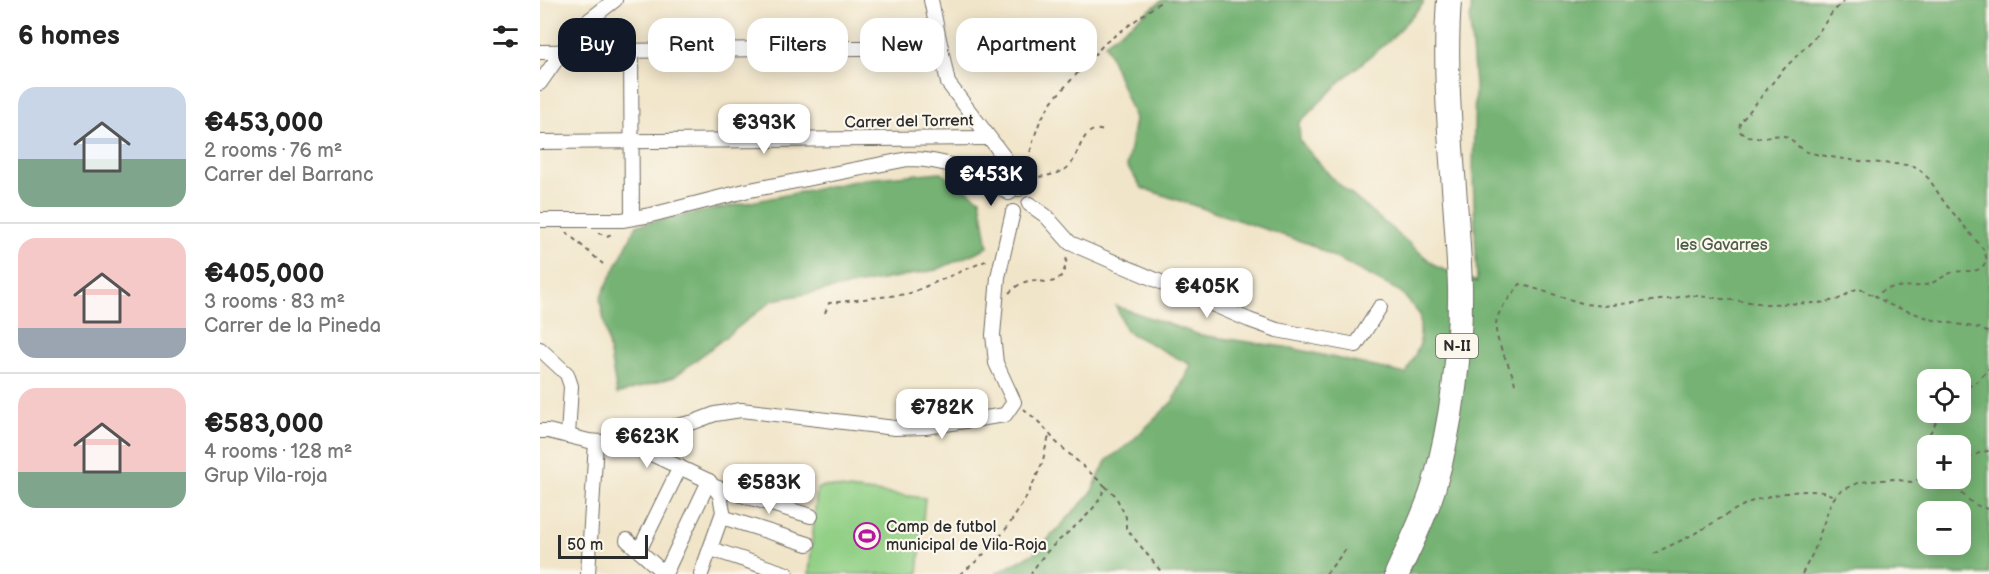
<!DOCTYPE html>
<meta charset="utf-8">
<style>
:root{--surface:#fff;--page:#f6f6f6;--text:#222;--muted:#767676;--line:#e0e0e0;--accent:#111827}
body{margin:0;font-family:"Balsamiq Sans",sans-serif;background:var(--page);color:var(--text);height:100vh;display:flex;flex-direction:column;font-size:22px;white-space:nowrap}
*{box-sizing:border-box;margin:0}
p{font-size:20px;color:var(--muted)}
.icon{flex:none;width:33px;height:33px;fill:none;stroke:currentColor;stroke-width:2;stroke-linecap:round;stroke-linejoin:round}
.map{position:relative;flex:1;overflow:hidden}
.side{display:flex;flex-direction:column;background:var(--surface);width:540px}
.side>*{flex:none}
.guide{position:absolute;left:18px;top:18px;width:570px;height:54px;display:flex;gap:12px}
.controls{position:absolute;left:1377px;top:369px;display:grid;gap:12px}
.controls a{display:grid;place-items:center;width:54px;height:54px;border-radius:12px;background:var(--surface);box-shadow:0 3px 15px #0003;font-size:30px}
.scale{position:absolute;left:18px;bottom:15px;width:90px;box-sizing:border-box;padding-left:6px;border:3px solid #2b2b2b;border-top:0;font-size:16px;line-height:21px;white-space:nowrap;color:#2b2b2b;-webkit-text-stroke:4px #fbf7ec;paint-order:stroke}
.price{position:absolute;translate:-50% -51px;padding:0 14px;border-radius:12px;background:#fff;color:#222;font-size:20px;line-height:39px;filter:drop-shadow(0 2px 3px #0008)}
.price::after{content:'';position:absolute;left:50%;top:36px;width:18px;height:14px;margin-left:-9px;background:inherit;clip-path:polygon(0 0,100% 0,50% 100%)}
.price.current{background:var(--accent);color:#fff}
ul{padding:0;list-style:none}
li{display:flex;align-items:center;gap:18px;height:150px;padding:0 18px}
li+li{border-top:2px solid var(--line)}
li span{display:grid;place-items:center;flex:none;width:168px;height:120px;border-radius:18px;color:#555}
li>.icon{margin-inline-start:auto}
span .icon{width:72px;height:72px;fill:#fffc;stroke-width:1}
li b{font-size:26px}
h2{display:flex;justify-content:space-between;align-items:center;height:72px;padding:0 18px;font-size:26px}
.tag{padding:0 21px;border-radius:18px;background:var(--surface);box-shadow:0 3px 15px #0003;font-size:21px;line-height:54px}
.tag.current{background:var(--accent);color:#fff}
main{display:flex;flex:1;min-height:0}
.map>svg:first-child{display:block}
</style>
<main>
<section class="side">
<h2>6 homes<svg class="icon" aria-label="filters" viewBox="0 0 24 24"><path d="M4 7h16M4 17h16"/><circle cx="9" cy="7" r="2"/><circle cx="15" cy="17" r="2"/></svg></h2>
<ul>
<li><span style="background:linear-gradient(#c9d6e8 60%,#7fa58c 0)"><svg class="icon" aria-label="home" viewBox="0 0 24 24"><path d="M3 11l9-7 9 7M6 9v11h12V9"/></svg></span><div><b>€453,000</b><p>2 rooms · 76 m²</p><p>Carrer del Barranc</p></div></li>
<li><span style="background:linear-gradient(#f6c9c9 75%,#9aa5b1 0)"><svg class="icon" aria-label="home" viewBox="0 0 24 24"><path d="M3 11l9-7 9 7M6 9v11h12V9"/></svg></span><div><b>€405,000</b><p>3 rooms · 83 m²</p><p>Carrer de la Pineda</p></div></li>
<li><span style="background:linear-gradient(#f6c9c9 70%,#7fa58c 0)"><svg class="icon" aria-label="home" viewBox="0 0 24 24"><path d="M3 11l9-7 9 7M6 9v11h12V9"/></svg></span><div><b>€583,000</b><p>4 rooms · 128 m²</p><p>Grup Vila-roja</p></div></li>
</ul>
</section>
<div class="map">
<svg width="1449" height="574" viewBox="0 0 1449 574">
<rect width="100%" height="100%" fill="#fbf7ec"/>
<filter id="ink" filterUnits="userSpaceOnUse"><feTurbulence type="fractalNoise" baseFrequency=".0167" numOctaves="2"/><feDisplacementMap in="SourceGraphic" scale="12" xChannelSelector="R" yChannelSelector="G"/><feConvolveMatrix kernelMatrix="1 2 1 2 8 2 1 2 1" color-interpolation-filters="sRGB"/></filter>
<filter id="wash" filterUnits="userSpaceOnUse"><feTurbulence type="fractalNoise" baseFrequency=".008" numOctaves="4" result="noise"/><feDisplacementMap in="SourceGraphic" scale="24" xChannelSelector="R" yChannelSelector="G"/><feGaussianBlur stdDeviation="1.35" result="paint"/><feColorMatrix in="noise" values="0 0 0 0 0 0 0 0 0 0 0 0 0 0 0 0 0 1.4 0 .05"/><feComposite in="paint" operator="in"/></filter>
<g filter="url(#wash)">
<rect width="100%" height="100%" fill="#f1e5c9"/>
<polygon fill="#92d086" stroke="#5e7e58" stroke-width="1.5" points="283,486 385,498 378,574 269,574 277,489"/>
<g fill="#75b273" stroke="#506e4f" stroke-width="1.5" fill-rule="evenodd">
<path d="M623,0H883V4L852,38L802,80L759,123L760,141L793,179L897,267L937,282L933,174L935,85L930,22L932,0H1449V574H455L496,552L551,493L566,461L590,443L633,401L651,365L586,331L576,306L660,335L751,348L866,374L880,344V315L861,292L769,244L602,188L587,166L595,119L565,43ZM1388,380H1420V412H1388ZM1388,446H1420V478H1388ZM1388,512H1420V544H1388Z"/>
<polygon points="400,172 440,199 448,247 396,270 233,300 134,377 77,394 60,298 97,225 325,179"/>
</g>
</g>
<g filter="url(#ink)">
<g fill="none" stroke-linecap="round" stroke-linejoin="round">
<defs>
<g id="street">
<polyline points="391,0 408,83 464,157 479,189"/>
<polyline points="91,51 92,218"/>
<polyline points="0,52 401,47"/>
<polyline points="0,83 30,40 44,24 75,0"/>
<polyline points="0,142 449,138"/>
<polyline points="489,204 506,216 530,243 709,320 737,330 816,345 840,307"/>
<path d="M0,220H82L111,215L205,191L368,159C404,159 440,172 469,193"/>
<polyline points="0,349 27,374 31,386 28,436"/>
<polyline points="0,431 8,431 49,441 86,444 107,452 169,481 180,495 183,512 161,574"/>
<polyline points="86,444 105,433 154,422 175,414 201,410 355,428 385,427 465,415 474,402 456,363 453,335 458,277 473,212"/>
<polyline points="175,487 271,516"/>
<polyline points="182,517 268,544"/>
<polyline points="87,540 125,574"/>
<polyline points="171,549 247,574"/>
<polyline points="99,551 140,467"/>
<polyline points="48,574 56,442"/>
<polyline points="125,574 169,481"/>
</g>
<path id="highway" d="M857,574C870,545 885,516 894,486C912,423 921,352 920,287C917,191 902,96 909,0"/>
</defs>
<use href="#street" stroke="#706c62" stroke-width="16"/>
<use href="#highway" stroke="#706c62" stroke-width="26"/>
<g stroke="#706c62" stroke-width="2" stroke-dasharray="4.5 4.5" stroke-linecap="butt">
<path d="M1305,0L1292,13L1275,37L1242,71L1217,102L1200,123L1199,131C1216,145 1226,133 1244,136C1254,138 1257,149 1267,152C1300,160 1335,163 1369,165L1377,167L1389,179L1404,202L1444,250L1447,260C1439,276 1428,269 1414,272C1405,274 1398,281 1389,284C1368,290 1354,281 1335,296L1350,305L1394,320L1439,328L1449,333"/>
<path d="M490,178C503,176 516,176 527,168C541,157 540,123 564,131"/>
<polyline points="489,179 490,153 494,138 500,121 512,101 565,43 623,0"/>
<polyline points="26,232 63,264"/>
<polyline points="58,233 67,236 74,233"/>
<path d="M469,293C474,288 481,282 489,281C495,279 501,282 508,282C524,282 526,266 527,254"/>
<polyline points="285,313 289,303 368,294 450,259"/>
<path d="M975,384C971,363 949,337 958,316C962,305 973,294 980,284L1045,304L1064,306L1130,299L1149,295L1226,304L1279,303L1297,300L1318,288L1335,296"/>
<polyline points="1420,392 1439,380 1449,368"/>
<path d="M484,409L502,425L516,442L565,486C558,511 533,527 515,544C506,552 497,563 491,574"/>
<polyline points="1388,451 1387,439 1401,412"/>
<polyline points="1420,463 1441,452 1449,451"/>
<path d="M1412,478C1421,494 1431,506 1449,509"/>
<polyline points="565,486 575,495 586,517 586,528 623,574"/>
<path d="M1114,554C1126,547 1139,542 1152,535C1171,525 1189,512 1208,503C1225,495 1280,484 1294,497"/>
<path d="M420,574C459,546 482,510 501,466C505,456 505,445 510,435"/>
<polyline points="786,574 807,548"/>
<polyline points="1262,574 1274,551 1291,502 1299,492 1320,482 1353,479 1371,482 1388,476"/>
</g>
<use href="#street" stroke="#fff" stroke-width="14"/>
<use href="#highway" stroke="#fff" stroke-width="24"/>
</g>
</g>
<defs>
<symbol id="stadium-ring" viewBox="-11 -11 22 22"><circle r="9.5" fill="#fbf7ec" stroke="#b5179e" stroke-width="1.5"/><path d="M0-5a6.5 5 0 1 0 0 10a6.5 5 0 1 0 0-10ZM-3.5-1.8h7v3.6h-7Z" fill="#b5179e"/></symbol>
</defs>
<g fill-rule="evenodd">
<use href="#stadium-ring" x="312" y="521" width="30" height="30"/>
</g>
<g text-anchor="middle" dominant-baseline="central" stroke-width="4.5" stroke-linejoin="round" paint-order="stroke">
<rect fill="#fbf7ec" stroke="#696865" stroke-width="1.5" x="896" y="334" width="42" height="24" rx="4.5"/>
<g font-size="15" font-weight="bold" fill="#2b2b2b">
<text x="917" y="346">N-II</text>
</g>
<g font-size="16" fill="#2b2b2b" stroke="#fbf7ec">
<text transform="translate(369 122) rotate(-1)">Carrer del Torrent</text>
</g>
<g font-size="16" fill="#4a5d46" stroke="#fbf7ec">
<text x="1182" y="245">les Gavarres</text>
</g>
<g font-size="16" fill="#2b2b2b" stroke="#fbf7ec" text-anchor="start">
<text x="346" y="527">Camp de futbol<tspan x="346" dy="18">municipal de Vila-Roja</tspan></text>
</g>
</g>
</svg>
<div class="controls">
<a><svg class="icon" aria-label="locate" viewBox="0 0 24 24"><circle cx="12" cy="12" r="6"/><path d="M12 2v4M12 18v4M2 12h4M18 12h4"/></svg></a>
<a>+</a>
<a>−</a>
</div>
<div class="scale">50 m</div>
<b class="price" style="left:224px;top:155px">€393K</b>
<b class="price current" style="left:451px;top:207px">€453K</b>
<b class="price" style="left:667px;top:319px">€405K</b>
<b class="price" style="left:402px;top:440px">€782K</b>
<b class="price" style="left:107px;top:469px">€623K</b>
<b class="price" style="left:229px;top:515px">€583K</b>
<div class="guide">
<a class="tag current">Buy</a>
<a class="tag">Rent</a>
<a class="tag">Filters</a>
<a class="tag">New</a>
<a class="tag">Apartment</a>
</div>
</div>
</main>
